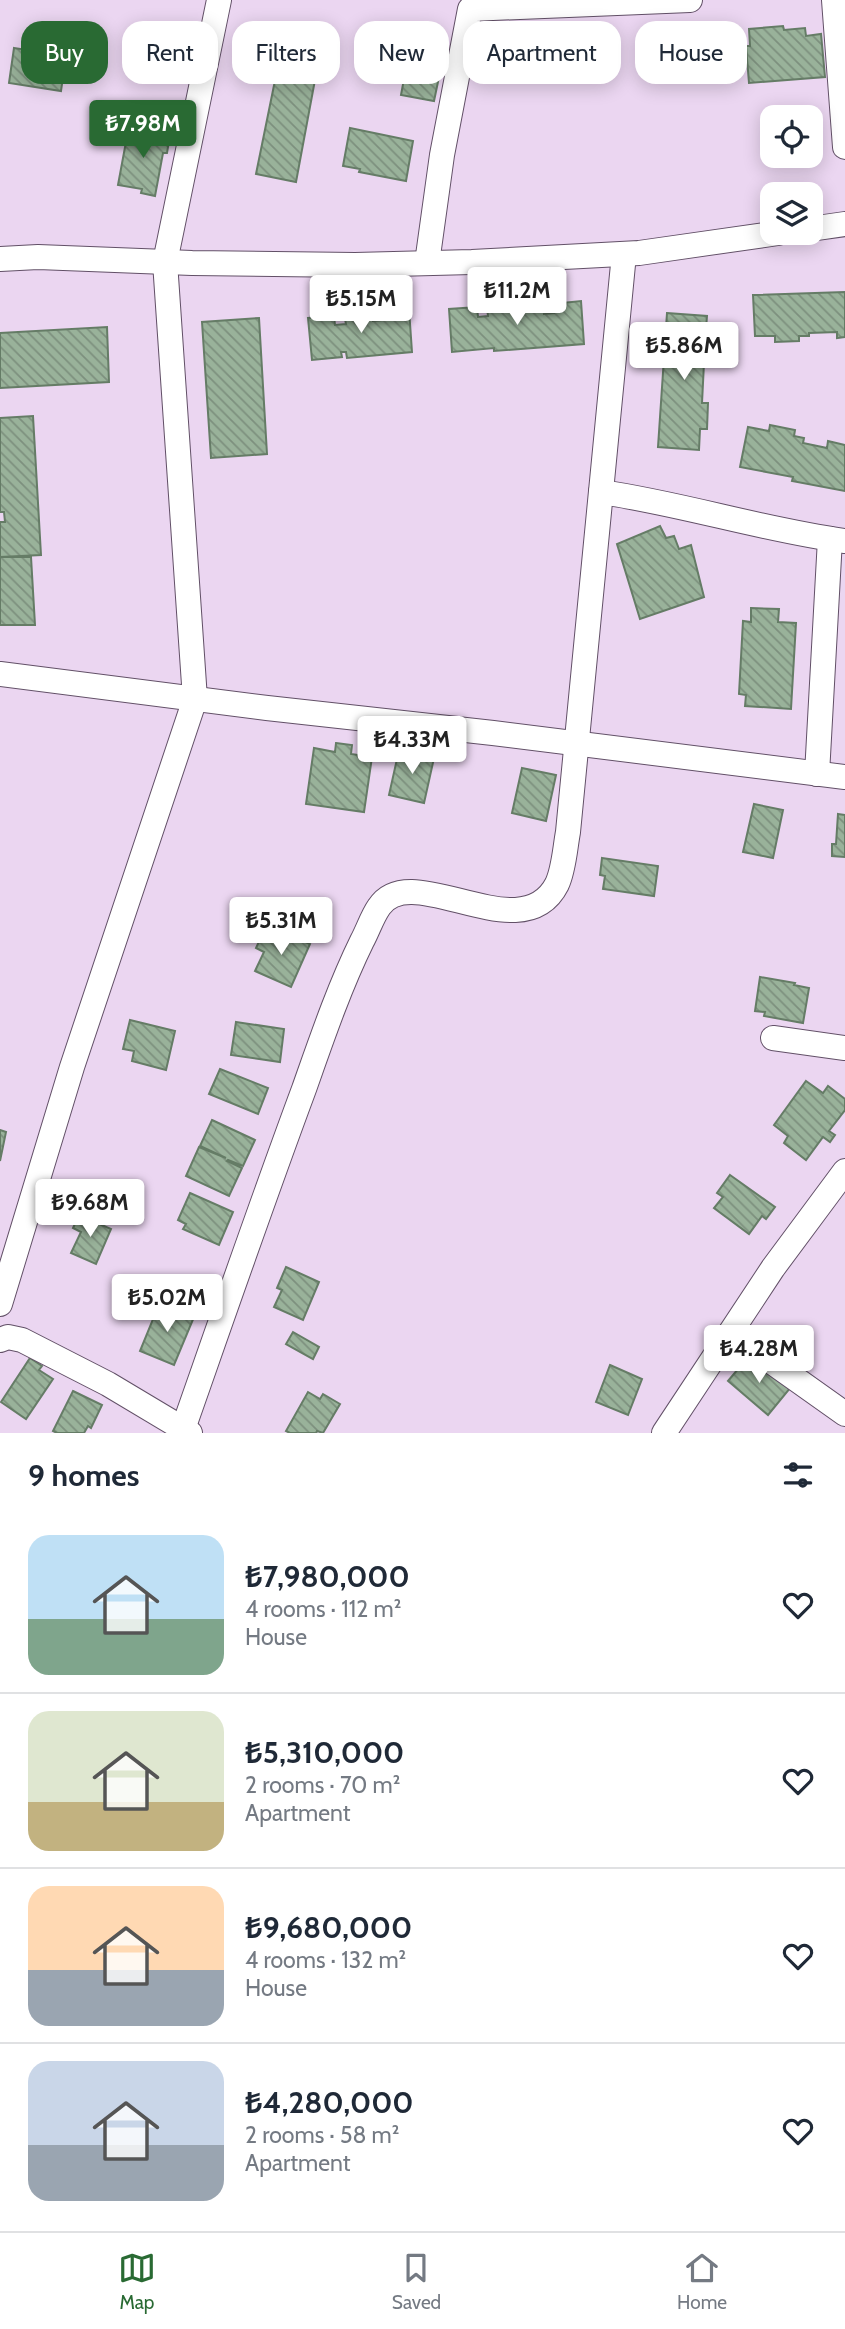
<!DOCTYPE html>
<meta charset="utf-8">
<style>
:root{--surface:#fff;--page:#f2f2f3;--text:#1f2937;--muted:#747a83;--line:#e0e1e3;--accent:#296a33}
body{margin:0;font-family:Cabin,sans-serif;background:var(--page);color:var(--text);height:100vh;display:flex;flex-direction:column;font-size:26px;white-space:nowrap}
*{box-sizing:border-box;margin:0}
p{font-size:23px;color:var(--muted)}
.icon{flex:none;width:38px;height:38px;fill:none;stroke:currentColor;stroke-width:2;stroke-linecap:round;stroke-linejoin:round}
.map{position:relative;height:1433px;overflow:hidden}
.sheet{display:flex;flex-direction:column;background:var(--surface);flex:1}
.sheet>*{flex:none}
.guide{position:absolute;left:21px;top:21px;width:803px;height:63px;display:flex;gap:14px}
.controls{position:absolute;left:760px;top:105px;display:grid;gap:14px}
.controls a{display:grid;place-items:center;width:63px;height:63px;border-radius:14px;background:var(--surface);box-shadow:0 4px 18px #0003;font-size:35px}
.price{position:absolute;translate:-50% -60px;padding:0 16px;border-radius:7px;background:#fff;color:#222;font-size:23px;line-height:46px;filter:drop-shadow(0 2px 4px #0008)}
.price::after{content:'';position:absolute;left:50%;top:42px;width:21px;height:16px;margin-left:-10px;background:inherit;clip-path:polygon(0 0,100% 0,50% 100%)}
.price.selected{background:var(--accent);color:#fff}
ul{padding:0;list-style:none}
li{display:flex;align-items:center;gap:21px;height:175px;padding:0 28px}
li+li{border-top:2px solid var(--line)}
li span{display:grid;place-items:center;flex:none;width:196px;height:140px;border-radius:21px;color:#555}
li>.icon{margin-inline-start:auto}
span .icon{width:84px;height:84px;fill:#fffc;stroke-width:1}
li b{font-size:30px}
h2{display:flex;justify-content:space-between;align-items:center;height:84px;padding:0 28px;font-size:30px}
.chip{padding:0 24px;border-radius:21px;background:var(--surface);box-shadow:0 4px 18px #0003;font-size:24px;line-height:63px}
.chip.selected{background:var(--accent);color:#fff}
.tab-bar{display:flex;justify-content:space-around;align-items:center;height:98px;border-top:2px solid var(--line);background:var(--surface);font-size:19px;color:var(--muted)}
.tab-bar a{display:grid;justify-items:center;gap:4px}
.tab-bar .selected{color:var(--accent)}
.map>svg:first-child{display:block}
</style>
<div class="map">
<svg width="845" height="1433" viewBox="0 0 845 1433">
<defs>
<pattern id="building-back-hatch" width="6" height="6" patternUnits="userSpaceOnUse" patternTransform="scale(1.75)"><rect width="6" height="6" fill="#99b29a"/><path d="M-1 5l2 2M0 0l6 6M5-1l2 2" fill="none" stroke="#7d907e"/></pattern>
</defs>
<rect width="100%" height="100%" fill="#ebd6f1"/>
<g fill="url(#building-back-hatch)" stroke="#657c66" stroke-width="2">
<polygon points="783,26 784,30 805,28 806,36 821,34 825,77 749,83 746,46 750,46 749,29"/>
<polygon points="282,46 320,53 296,182 256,174"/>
<polygon points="410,47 444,53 434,101 401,95"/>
<polygon points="14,48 66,56 61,91 9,83"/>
<polygon points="350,128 413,141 406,181 359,172 360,169 343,166"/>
<polygon points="140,129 170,135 167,153 163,153 155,196 141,193 142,189 118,185 128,131 139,134"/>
<polygon points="845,292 845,337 837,338 837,332 809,333 809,336 799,336 799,341 775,342 775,336 755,336 753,295"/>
<polygon points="581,301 584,344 494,351 494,348 452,352 449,309 477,307 478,317 488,316 487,308 543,303 544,314 554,313 553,304"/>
<polygon points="409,309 412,352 347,358 346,352 341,352 342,357 312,360 308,318 334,316 335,325 346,324 344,314 372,312 373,321 383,320 382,311"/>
<polygon points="667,313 707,316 706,329 712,329 710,363 704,363 702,403 708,403 707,429 700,429 699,450 658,447"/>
<polygon points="259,318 267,454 211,458 202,322"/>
<polygon points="107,327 109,382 0,388 0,333"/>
<polygon points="33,416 41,555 0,557 0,522 5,522 4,512 0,512 0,418"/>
<polygon points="770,425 795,430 794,436 804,438 803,443 827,448 828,441 845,445 845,491 792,481 793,477 740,467 748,427 769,431"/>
<polygon points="660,526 666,538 674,536 679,549 691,545 704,597 640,619 617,544"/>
<polygon points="0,557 31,557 35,625 0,625"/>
<polygon points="751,608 779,609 778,622 796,623 791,709 745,706 746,695 739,694 743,621 751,622"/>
<polygon points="336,743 352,745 351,754 372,757 364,812 306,804 314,748 335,752"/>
<polygon points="399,750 434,758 424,803 389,795"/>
<polygon points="522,768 556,775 546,821 512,813"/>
<polygon points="754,804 783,810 773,858 743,852"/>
<polygon points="838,814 845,815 845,857 832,856 832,844 836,844"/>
<polygon points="602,858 658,866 654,896 603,889 605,876 600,875"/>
<polygon points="275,929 310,944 291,987 255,971 264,952 256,948 262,935 271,939"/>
<polygon points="760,977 795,983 794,985 809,988 803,1023 764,1016 765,1012 755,1011"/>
<polygon points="130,1020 175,1031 166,1070 132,1061 134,1051 123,1049"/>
<polygon points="236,1022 284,1029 280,1062 231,1055"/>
<polygon points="220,1069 268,1088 258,1114 209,1094"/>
<polygon points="806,1081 823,1093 828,1086 845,1099 845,1110 829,1131 835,1135 830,1142 823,1137 806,1160 784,1143 788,1136 774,1125"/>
<polygon points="212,1120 255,1140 243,1166 228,1160 227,1161 242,1168 229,1196 186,1176 199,1147 226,1158 200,1146"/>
<polygon points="0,1130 6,1132 0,1161"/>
<polygon points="730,1175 775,1207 766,1219 762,1216 749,1234 714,1208 723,1197 717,1193"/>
<polygon points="190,1193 233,1212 219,1245 183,1229 186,1224 178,1220"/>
<polygon points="79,1215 111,1229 96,1264 71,1253 81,1232 73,1228"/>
<polygon points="286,1267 319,1282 303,1320 274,1307 282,1290 277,1288"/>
<polygon points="160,1302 194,1317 174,1365 140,1351"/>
<polygon points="293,1332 319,1347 313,1359 286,1344"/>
<polygon points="749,1356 791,1387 768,1415 728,1381"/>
<polygon points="30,1358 42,1366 39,1370 53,1379 26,1419 1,1402"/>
<polygon points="610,1365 642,1379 628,1415 596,1402"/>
<polygon points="73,1391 102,1405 91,1428 88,1426 84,1433 57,1433 53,1431"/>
<polygon points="308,1392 320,1399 323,1394 340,1404 323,1433 317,1431 316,1433 290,1433 286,1431"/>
</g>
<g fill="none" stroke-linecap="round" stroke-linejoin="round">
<defs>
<g id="minor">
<polyline points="834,0 845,147"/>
<polyline points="810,229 845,224"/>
<polyline points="0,259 38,257 192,263 355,265 472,262 639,253 778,233"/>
<polyline points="427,263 442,155 470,9 690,0"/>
<path d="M601,492C684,504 763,530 845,541"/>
<polyline points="0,674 267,708 493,733 845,777"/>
<polyline points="817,774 830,539"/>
<polyline points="773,1038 845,1048"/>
<polyline points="0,1304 72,1067 195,699 165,262 219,0"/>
<polyline points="731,1333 845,1414"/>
<polyline points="0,1340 8,1337 22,1340 108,1384 190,1433"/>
<path d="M183,1429C223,1315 262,1202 304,1089C322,1038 339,988 362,941C368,930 372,917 379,907C411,857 522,953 557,884C564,869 565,848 568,832L624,254"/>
<polyline points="664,1433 773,1268 845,1171"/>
</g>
</defs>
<use href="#minor" stroke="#625067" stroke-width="26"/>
<use href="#minor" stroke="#fff" stroke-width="24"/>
</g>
</svg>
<div class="controls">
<a><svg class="icon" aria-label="locate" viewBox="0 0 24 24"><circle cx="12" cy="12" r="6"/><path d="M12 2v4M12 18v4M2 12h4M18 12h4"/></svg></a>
<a><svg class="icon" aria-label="layers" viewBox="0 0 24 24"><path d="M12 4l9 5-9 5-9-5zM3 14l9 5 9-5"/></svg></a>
</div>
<b class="price selected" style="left:143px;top:160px">₺7.98M</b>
<b class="price" style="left:517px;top:327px">₺11.2M</b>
<b class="price" style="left:361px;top:335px">₺5.15M</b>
<b class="price" style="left:684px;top:382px">₺5.86M</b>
<b class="price" style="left:412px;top:776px">₺4.33M</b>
<b class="price" style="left:281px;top:957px">₺5.31M</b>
<b class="price" style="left:90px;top:1239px">₺9.68M</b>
<b class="price" style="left:167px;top:1334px">₺5.02M</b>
<b class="price" style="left:759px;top:1385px">₺4.28M</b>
<div class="guide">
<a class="chip selected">Buy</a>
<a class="chip">Rent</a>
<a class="chip">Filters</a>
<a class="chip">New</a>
<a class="chip">Apartment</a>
<a class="chip">House</a>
</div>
</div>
<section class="sheet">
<h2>9 homes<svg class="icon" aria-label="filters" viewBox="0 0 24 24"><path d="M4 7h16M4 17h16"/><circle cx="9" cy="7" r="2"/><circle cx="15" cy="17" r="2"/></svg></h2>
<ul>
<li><span style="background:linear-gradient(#bfe0f5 60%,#7fa58c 0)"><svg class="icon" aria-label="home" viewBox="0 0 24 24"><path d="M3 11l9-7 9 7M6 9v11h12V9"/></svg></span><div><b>₺7,980,000</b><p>4 rooms · 112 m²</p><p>House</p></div><svg class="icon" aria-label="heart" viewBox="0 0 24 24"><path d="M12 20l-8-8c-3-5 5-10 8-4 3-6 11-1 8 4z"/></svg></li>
<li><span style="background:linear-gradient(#dfe7d0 65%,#c2b280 0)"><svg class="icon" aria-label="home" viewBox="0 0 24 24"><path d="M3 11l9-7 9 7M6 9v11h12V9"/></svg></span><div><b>₺5,310,000</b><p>2 rooms · 70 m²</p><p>Apartment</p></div><svg class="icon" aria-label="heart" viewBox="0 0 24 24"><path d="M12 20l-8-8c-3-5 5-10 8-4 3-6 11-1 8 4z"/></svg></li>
<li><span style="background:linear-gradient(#ffd9b3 60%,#9aa5b1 0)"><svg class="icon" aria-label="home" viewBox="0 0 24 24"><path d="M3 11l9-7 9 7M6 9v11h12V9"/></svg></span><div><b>₺9,680,000</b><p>4 rooms · 132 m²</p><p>House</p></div><svg class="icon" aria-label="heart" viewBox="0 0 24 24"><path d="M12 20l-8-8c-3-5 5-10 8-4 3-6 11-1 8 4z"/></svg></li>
<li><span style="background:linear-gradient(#c9d6e8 60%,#9aa5b1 0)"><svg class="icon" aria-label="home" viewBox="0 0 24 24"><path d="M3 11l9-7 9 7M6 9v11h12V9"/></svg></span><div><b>₺4,280,000</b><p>2 rooms · 58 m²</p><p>Apartment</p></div><svg class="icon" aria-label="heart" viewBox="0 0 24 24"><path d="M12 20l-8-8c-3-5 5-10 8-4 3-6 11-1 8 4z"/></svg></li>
</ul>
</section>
<nav class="tab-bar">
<a class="selected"><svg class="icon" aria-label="map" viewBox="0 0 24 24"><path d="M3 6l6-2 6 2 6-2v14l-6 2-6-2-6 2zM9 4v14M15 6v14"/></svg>Map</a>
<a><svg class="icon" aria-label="saved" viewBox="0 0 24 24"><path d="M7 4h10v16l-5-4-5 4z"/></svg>Saved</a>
<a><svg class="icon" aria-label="home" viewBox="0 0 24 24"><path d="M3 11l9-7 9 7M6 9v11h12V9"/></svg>Home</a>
</nav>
